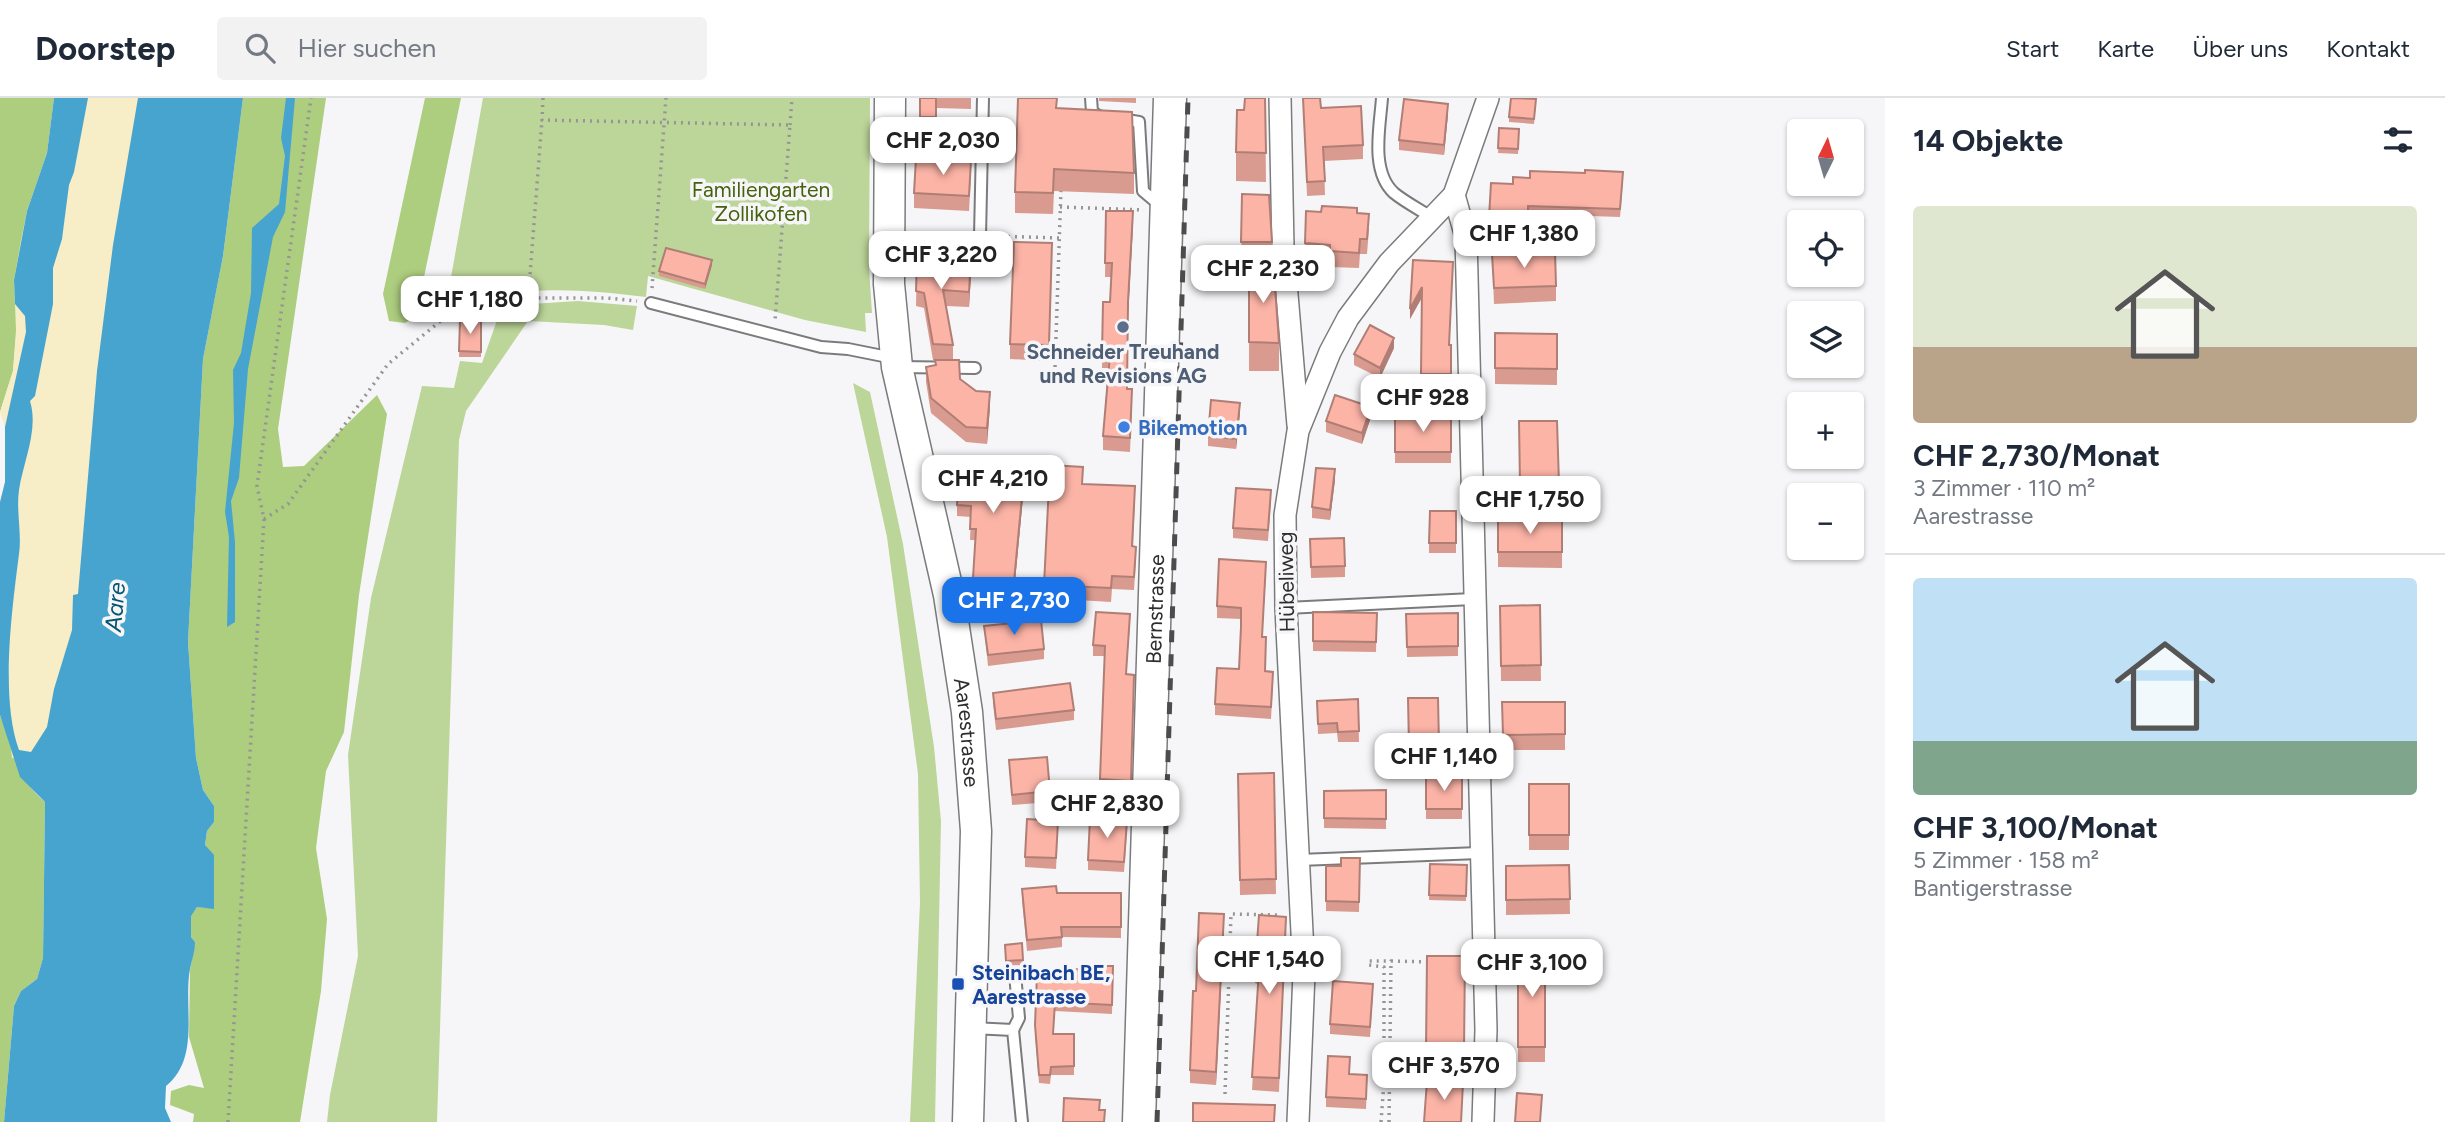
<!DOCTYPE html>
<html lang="de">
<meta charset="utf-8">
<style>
:root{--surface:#fff;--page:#f2f2f3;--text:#1f2937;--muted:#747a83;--line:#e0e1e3;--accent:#1a73e8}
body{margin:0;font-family:Figtree,sans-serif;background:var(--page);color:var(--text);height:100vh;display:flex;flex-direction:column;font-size:26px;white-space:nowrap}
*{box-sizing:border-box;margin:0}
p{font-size:23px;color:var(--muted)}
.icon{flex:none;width:38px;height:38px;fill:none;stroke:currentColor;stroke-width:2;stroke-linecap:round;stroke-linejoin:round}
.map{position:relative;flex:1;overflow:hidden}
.side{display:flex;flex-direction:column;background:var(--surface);width:560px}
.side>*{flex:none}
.needle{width:46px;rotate:5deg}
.controls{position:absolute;left:1787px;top:21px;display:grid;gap:14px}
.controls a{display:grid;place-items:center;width:77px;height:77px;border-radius:7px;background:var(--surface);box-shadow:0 2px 5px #0004;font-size:35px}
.price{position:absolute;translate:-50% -60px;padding:0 16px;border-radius:14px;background:#fff;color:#222;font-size:23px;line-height:46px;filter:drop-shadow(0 2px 4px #0008)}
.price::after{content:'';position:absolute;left:50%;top:42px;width:21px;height:16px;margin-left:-10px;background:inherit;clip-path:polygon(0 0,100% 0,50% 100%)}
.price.current{background:var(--accent);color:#fff}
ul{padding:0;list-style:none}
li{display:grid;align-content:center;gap:14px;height:371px;padding:0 28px}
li+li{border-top:2px solid var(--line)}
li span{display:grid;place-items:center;height:217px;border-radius:7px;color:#555}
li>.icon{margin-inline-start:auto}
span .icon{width:126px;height:126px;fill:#fffc;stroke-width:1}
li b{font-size:30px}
h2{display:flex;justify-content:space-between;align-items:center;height:84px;padding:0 28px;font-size:30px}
header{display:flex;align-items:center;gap:42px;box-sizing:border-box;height:98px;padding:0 35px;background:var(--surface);border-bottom:2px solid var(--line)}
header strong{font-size:33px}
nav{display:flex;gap:38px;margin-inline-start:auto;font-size:24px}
.search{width:490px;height:63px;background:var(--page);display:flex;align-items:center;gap:18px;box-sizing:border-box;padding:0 24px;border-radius:7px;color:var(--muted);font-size:26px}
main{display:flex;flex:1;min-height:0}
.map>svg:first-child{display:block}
</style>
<header>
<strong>Doorstep</strong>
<div class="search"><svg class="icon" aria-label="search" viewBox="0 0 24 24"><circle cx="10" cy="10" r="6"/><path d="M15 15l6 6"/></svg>Hier suchen</div>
<nav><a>Start</a><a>Karte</a><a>Über uns</a><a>Kontakt</a></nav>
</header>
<main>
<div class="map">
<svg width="1885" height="1024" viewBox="0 0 1885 1024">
<rect width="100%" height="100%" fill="#f6f6f8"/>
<g fill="#bcd599">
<path d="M483,0H870L869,170L872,215H865L866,234L805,222L648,178L646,199C581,191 506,185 445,213Z"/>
<polygon points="578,203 637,208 633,232 604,227 528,223 466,313 459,342 437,1024 327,1024 330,997 358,858 348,657 371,500 422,288 454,290 460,263 482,265 502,208"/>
<polygon points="853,285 870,294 903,446 934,649 941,723 935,1024 910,1024 920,805 918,676 887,439"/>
</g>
<g fill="#adcd7f">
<polygon points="0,0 54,0 47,55 27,113 13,273 0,314"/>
<polygon points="243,0 326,0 278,331 283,369 304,368 377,297 387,316 359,497 344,634 326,673 316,750 327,821 321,893 300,1024 193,1024 194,1016 170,1007 171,993 189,987 204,990 189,939 190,872 195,844 191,839 191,817 197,809 214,810 213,786 205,747 207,733 214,724 214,708 203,692 196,660 188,544 203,261 223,158"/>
<polygon points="425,0 461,0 416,218 405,225 389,223 383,196"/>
<path d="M0,617C14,652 13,677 45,704L43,860L37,881L21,893L14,908L4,1024H0Z"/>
</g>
<polygon fill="#f7edc7" points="79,0 150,0 85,484 40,663 12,660 10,642 0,617 0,404 5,384 5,330 0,314 13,273 16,232 14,182 21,142 27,113"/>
<g fill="#47a4cf">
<path d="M54,0H88L74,74L69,87L62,141L53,170V206L35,298L30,303C39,332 23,364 19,392C16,413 22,436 19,456C12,511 0,600 19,652L31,654L47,629L54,591L72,532L73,497L78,496L97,273L113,147L138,0H243L223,158L203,261L188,544L196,660L203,692L214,708V724L207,733L205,747L214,757V811L197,809L191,818V839L195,844C195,854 192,861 190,871C183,908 201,960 166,988L165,1010L171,1024H4L14,908L21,893L37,881L43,860L45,704L20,679L0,617V404L5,384V329L26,234L25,218L15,206L14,182L27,113L47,55Z"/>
<polygon points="286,0 295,0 285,114 273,139 255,234 248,271 239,380 231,403 235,444 235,524 227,529 229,439 225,414 234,325 233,272 241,255 251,195 252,130 279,106 285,58 281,40"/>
</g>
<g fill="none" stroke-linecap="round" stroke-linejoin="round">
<defs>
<g id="lane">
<polyline points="1091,0 1092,14 1101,19"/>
<path d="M1382,0C1380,29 1370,73 1394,95C1405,104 1419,111 1431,119"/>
<polyline points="1121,21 1139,24 1143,93 1162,109"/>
<polyline points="980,138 983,0"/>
<polyline points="651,205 821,249 848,251 893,260"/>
<polyline points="899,269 975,270"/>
<polyline points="1286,510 1473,501"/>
<polyline points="1299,762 1479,755"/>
<polyline points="972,930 1013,932 1022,1024"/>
<polyline points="1013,932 1019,920 1015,876"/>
</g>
<g id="street">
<polyline points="1280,0 1283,149 1298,327"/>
<polyline points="1454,97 1466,139 1486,932 1483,1024"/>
<polyline points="1298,1024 1304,875 1286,510 1285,417 1298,333 1330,254 1348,220 1389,165 1454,97 1488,0"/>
</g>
<g id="secondary">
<path id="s1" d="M890,0L889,186L897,269L949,497L967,614L976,733L968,1024"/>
</g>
<g id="primary">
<path id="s2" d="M1139,1024L1170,0"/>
</g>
</defs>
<use href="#lane" stroke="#7a7b7c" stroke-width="14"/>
<use href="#street" stroke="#7a7b7c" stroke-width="24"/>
<use href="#secondary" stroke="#7a7b7c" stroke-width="33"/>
<use href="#primary" stroke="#7a7b7c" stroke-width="35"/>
<g stroke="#959596" stroke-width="3.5" stroke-dasharray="2 5" stroke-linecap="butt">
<polyline points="543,0 542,22 790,27 775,223"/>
<polyline points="790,27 792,0"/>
<polyline points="1060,109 1144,112"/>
<polyline points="994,138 1059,140"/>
<polyline points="968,167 978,165 978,151"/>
<polyline points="529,190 542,22"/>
<polyline points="652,190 666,0"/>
<polyline points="1055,269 1061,91"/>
<polyline points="264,421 288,406 388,266 449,216 483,204 510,200 607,200 637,203"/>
<polyline points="1391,984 1415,985 1425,967"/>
<polyline points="1225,996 1231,816 1280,817"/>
<polyline points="228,1024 264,421 257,388 311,0"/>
<polyline points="1381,1024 1384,984 1384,869 1369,867 1369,863 1391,863"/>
<polyline points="1389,1024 1391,863 1432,864"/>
</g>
<use href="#lane" stroke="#fff" stroke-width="10"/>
<use href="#street" stroke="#fff" stroke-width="21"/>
<use href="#secondary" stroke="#fff" stroke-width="30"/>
<use href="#primary" stroke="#fff" stroke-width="32"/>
<polyline stroke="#4c4c4d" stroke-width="5" stroke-dasharray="12 12" stroke-linecap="butt" points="1157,1024 1188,0"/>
</g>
<g fill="#d99b90">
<polygon points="920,0 971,0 971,11 936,10 936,33 920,32"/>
<polygon points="1099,0 1136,0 1136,5 1099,3"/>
<polygon points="1265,0 1266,84 1236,83 1236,54"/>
<polygon points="1303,0 1320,0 1321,10 1363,47 1363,61 1324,63 1325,97 1307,98"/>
<polygon points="1536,6 1534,26 1509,24 1509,19"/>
<polygon points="1057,10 1134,75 1134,96 1054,93 1053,116 1015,115 1015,94"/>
<polygon points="1448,16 1444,57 1399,52 1399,42"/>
<polygon points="1499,30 1519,31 1518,56 1498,55"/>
<polygon points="971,78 969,113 914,110 914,95"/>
<polygon points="1623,83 1620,119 1528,116 1528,125 1511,124 1511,130 1489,129 1489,120 1513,86"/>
<polygon points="1242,96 1272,144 1272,161 1279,245 1279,273 1249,273 1249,178 1260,178 1260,172 1241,172"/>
<polygon points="1106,113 1133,127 1128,218 1127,291 1132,305 1130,354 1103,352 1103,338 1108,270 1102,270 1103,204 1110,204 1111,179 1105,179"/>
<polygon points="1357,115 1369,131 1367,156 1360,156 1359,170 1330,169 1330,162 1305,161 1305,145"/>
<polygon points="1492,156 1556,188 1556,203 1494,206"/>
<polygon points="917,160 971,175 969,209 946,208 953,247 953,262 933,262 924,210 916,208"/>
<polygon points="1052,160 1049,263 1010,261 1010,246"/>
<polygon points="1413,162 1449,247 1451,247 1451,286 1421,286 1422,200 1410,221"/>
<polygon points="712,167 705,191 659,178 659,173"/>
<polygon points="460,223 481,223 481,259 459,259"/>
<polygon points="1495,235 1557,236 1557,287 1495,286"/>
<polygon points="1394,250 1380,280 1354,267 1354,256"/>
<polygon points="935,262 976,293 990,309 987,346 966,344 931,315 926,284 926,269 935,267"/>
<polygon points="1240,315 1236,351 1208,348 1208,338"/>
<rect x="1395" y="318" width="56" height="47"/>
<polygon points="1371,319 1362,346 1326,334 1326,323"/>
<polygon points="1519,323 1559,386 1559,401 1520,401"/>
<polygon points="1025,378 1014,494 973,491 975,442 970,442 971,419 957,418 957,407"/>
<polygon points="1335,382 1330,422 1312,420 1312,409"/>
<polygon points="1083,386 1135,401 1133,448 1136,462 1134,492 1112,491 1111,504 1044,500 1044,487"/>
<polygon points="1271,403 1268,443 1233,440 1233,430"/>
<polygon points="1456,413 1456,455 1429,455 1429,445"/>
<polygon points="1498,421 1562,422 1562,470 1498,469"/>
<polygon points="1310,441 1345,468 1345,479 1311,480"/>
<polygon points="1266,475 1262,539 1265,573 1273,585 1271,621 1215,617 1215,606 1239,571 1241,521 1217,520 1217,508"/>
<polygon points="1540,507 1541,583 1501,583 1500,508"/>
<polygon points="1313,514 1377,515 1376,554 1313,553"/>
<polygon points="1458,515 1458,558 1407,559 1406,516"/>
<polygon points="1130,527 1126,576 1134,577 1131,693 1100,691 1105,558 1093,558 1093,547"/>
<polygon points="984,528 1044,551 1044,561 988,568"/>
<polygon points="993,595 1074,612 1074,622 996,632 993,605"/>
<polygon points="1408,600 1439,647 1439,658 1409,658"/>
<polygon points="1358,601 1359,644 1338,644 1337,635 1318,636 1317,603"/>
<polygon points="1502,604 1565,604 1565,652 1503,652"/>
<polygon points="1009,662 1050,693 1050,704 1012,707"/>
<polygon points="1274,675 1276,796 1240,797 1238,676"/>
<polygon points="1426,679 1462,680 1462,721 1426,721"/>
<rect x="1529" y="686" width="40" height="66"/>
<polygon points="1386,692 1386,731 1324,730 1324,693"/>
<polygon points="1058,733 1056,771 1025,769 1025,759"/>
<polygon points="1127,733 1124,774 1088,772 1088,762"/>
<polygon points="1360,760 1359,814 1326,813 1326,768 1341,768"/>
<polygon points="1430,766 1467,767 1466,803 1429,802"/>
<polygon points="1569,767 1570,816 1506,817 1506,768"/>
<polygon points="1022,791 1057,795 1121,795 1121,840 1062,839 1062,849 1027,853 1022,802"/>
<polygon points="1286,819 1279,994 1252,992 1258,886 1255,885 1255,872"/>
<polygon points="1224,830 1216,987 1190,985 1190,972"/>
<polygon points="1005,852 1023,862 1023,867 1006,868"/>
<rect x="1518" y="853" width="27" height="111"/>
<polygon points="1427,858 1465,858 1464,962 1426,962"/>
<polygon points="1113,868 1112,916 1055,913 1053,936 1074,936 1074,977 1051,977 1050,986 1039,985 1035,936 1037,875"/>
<polygon points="1373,896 1370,939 1330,936 1330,926"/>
<polygon points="1350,976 1367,987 1366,1011 1326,1009 1326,999"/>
</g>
<g fill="#b07e75">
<polygon points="1448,6 1448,16 1444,57 1444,47"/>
<polygon points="1133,113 1133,127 1128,218 1128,204"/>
<polygon points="971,160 971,175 969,209 969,194"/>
<polygon points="712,162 712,167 705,191 705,186"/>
<polygon points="1422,189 1422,199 1410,221 1410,211"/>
<polygon points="1394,240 1394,250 1380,280 1380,270"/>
<polygon points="990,294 990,309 987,346 987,330"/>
<polygon points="1240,305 1240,315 1236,351 1236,341"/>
<polygon points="1371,309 1371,319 1362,346 1362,335"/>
<polygon points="1025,367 1025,378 1014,494 1014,483"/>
<polygon points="1335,371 1335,382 1330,422 1330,412"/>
<polygon points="1224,816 1224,830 1216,987 1216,974"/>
</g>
<g fill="#fcb4a7" stroke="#b07e75" stroke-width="2">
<rect x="920" y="0" width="16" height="19"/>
<polygon points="1018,0 1057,0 1056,10 1132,14 1134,75 1054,71 1053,95 1015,94"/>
<polygon points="1245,0 1265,0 1266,55 1236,54 1237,12 1244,12"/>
<polygon points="1303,0 1320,0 1321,10 1361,8 1363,47 1323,49 1325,83 1307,84"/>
<polygon points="1511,0 1536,1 1534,21 1509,19"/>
<polygon points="1404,1 1448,6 1444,47 1399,42"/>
<polygon points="1499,30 1519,31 1518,51 1498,50"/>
<polygon points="916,60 971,62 969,98 914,95"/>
<polygon points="1585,72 1623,74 1620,111 1528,108 1528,116 1511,115 1511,121 1489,120 1491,85 1513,86 1513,79 1530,80 1530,73 1585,75"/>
<polygon points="1242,96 1269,97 1272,144 1241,144"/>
<polygon points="1322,108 1357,110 1357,115 1369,116 1367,141 1360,141 1359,155 1330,153 1330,147 1305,145 1306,113 1321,114"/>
<polygon points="1106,113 1133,113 1128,204 1127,291 1132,291 1130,340 1103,338 1110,257 1102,256 1103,204 1110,204 1112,165 1105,165"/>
<polygon points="1014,144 1052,145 1049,247 1010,246"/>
<polygon points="666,150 712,162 705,186 659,173"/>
<polygon points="1555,153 1556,188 1494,190 1492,156"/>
<polygon points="917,160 971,160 969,194 943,192 953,247 933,246 924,195 916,193"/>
<polygon points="1260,160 1273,161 1279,245 1249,244 1249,178 1260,178"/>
<polygon points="1413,162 1453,164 1449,247 1451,247 1451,276 1421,276 1422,189 1410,211"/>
<polygon points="460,223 481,223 481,254 459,253"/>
<polygon points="1370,227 1394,240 1380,270 1354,256"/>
<polygon points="1495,235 1557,236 1557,271 1495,270"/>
<polygon points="935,262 959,262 960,281 976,293 990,294 987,330 966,329 931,300 926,269 936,267"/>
<polygon points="1335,297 1371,309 1362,335 1326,323"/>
<polygon points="1211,302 1240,305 1236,341 1208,338"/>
<rect x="1395" y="318" width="56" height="36"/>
<polygon points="1519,323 1557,323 1559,386 1520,386"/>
<polygon points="960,363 1025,367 1014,483 973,480 976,431 970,431 971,408 957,407"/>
<polygon points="1050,367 1083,369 1082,386 1135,388 1132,448 1136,449 1134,479 1112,478 1111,490 1044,487"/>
<polygon points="1316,370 1335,371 1330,412 1312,409"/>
<polygon points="1236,390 1271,392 1268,432 1233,430"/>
<polygon points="1430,413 1456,413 1456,445 1429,445"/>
<polygon points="1498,421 1562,422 1562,454 1498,454"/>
<polygon points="1344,440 1345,468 1311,469 1310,441"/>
<polygon points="1219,461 1266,464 1262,539 1266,539 1265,573 1273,574 1271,609 1215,606 1217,570 1239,571 1241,529 1241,510 1217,508"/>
<polygon points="1540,507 1541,567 1501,568 1500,508"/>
<polygon points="1096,514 1130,516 1126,576 1134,577 1131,683 1100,681 1105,548 1093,547"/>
<polygon points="1313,514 1377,515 1376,544 1313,543"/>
<polygon points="1458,515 1458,548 1407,549 1406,516"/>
<polygon points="1041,522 1044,551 988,557 984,528"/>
<polygon points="1070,585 1074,612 996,621 993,595"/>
<polygon points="1408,600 1438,600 1439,647 1409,648"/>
<polygon points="1358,601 1359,633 1338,634 1337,625 1318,626 1317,603"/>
<polygon points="1502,604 1565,604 1565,636 1503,637"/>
<polygon points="1047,659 1050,693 1012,697 1009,662"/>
<polygon points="1274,675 1276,781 1240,782 1238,676"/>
<polygon points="1426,679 1462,680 1462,711 1426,711"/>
<rect x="1529" y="686" width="40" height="51"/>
<polygon points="1386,692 1386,721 1324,720 1324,693"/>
<polygon points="1090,720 1127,723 1124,764 1088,762"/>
<polygon points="1027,721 1058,723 1056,760 1025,759"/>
<polygon points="1341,760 1360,760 1359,804 1326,803 1326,768 1341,768"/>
<polygon points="1430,766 1467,767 1466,798 1429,797"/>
<polygon points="1569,767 1570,801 1506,802 1506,768"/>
<polygon points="1056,788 1057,795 1121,795 1121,829 1061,829 1062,839 1027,842 1022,791"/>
<polygon points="1199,815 1224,816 1216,974 1190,972 1193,893 1196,893"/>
<polygon points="1259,817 1286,819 1279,980 1252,979 1259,872 1255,872"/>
<polygon points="1022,845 1023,862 1006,863 1005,847"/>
<rect x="1518" y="853" width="27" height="96"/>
<polygon points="1427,858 1465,858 1464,952 1426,951"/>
<polygon points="1090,868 1113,868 1112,907 1055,904 1053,936 1074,936 1074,968 1051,969 1050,977 1039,977 1035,927 1037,875 1090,870"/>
<polygon points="1333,883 1373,886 1370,929 1330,926"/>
<polygon points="1328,958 1350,959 1349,976 1367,977 1366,1001 1326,999"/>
<polygon points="1427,983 1463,985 1461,1024 1424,1024"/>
<polygon points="1517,995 1542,997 1540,1024 1515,1024"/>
<polygon points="1064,1000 1100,1002 1099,1012 1105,1012 1104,1024 1063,1024"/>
<polygon points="1193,1005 1275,1007 1274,1024 1193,1024"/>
</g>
<circle fill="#5c6f8a" stroke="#f6f6f8" stroke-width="2.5" cx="1123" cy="229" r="7"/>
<circle fill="#3f7fe0" stroke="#f6f6f8" stroke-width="2.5" cx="1124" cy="329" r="7"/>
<rect fill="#1a4fb4" stroke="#f6f6f8" stroke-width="2.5" x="951" y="879" width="14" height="14" rx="3.5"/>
<g text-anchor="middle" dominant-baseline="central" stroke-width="7" stroke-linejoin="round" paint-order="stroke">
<g font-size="21" fill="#46610c" stroke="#f6f6f8">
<text x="761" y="91">Familiengarten<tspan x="761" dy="24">Zollikofen</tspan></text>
</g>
<g font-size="21" font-weight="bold" fill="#4e5e75" stroke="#f6f6f8">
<text x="1123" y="253">Schneider Treuhand<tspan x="1123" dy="24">und Revisions AG</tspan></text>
</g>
<g font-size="21" font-weight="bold" fill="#366cbe" stroke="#f6f6f8" text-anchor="start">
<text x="1138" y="329">Bikemotion</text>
</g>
<g font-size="21" fill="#2d2d2d" stroke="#f6f6f8">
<text transform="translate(1286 484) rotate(-91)">Hübeliweg</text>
<text stroke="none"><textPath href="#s2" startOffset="513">Bernstrasse</textPath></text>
<text stroke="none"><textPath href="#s1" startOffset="642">Aarestrasse</textPath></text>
</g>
<g font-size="21" font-weight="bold" fill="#164399" stroke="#f6f6f8" text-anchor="start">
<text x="972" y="874">Steinibach BE,<tspan x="972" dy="24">Aarestrasse</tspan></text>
</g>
<g font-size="23" font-style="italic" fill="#055472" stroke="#f6f6f8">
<text transform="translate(115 509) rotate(-85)">Aare</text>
</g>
</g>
</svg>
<div class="controls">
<a><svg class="needle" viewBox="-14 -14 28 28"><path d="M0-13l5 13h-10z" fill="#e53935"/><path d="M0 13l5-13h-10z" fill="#747a83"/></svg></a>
<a><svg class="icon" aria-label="locate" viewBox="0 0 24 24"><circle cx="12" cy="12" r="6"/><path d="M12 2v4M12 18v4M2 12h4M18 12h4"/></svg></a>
<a><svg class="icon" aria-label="layers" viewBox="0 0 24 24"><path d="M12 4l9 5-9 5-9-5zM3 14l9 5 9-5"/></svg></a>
<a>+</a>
<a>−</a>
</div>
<b class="price" style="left:943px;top:79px">CHF 2,030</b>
<b class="price" style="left:1524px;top:172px">CHF 1,380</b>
<b class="price" style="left:941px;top:193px">CHF 3,220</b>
<b class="price" style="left:1263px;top:207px">CHF 2,230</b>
<b class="price" style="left:470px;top:238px">CHF 1,180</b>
<b class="price" style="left:1423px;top:336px">CHF 928</b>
<b class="price" style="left:993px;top:417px">CHF 4,210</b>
<b class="price" style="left:1530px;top:438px">CHF 1,750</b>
<b class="price current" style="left:1014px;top:539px">CHF 2,730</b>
<b class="price" style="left:1444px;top:695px">CHF 1,140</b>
<b class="price" style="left:1107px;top:742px">CHF 2,830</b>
<b class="price" style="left:1269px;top:898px">CHF 1,540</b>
<b class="price" style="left:1532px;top:901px">CHF 3,100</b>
<b class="price" style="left:1444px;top:1004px">CHF 3,570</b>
</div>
<section class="side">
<h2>14 Objekte<svg class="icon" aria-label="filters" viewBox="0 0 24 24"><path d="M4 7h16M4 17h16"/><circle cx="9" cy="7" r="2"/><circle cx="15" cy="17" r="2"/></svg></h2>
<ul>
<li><span style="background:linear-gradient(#dfe7d0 65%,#b9a48a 0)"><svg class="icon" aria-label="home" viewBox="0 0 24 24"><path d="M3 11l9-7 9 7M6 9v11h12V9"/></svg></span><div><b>CHF 2,730/Monat</b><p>3 Zimmer · 110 m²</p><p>Aarestrasse</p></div></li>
<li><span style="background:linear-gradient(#bfe0f5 75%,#7fa58c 0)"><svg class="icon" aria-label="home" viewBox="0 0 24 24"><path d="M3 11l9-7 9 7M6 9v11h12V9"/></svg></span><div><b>CHF 3,100/Monat</b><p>5 Zimmer · 158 m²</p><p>Bantigerstrasse</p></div></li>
</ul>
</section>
</main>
